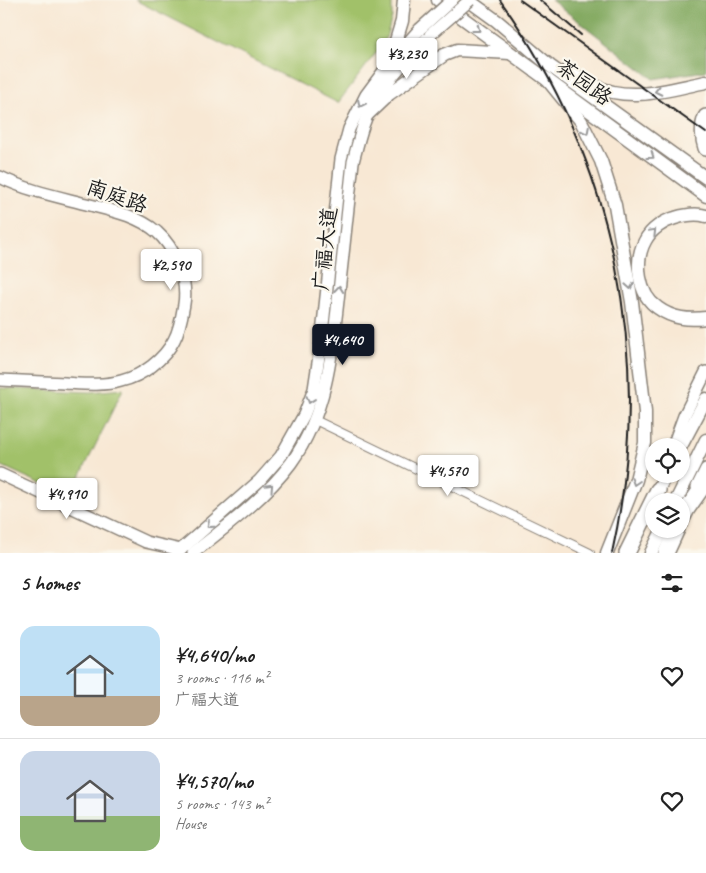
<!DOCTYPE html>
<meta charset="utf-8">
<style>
:root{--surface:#fff;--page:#f6f6f6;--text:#222;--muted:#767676;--line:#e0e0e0;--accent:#111827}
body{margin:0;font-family:Caveat,"LXGW WenKai TC",sans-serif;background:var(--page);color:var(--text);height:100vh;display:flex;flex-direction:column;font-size:19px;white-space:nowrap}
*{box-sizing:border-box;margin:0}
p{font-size:16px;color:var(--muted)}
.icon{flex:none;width:28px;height:28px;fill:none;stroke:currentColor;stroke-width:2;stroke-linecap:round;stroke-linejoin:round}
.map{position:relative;height:553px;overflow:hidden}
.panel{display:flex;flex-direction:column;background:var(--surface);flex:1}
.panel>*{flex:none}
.tools{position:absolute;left:645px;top:438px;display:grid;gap:10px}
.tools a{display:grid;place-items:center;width:45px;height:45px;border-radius:50%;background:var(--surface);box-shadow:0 1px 4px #0004;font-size:25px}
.price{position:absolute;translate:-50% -42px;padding:0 11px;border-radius:5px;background:#fff;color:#222;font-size:16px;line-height:32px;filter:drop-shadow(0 1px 2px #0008)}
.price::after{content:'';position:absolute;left:50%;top:30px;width:15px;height:11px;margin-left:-8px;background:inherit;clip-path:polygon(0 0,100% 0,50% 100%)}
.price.selected{background:var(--accent);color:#fff}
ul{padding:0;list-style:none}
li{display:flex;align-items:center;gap:15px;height:125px;padding:0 20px}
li+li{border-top:1px solid var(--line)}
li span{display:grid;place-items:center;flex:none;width:140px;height:100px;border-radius:15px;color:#555}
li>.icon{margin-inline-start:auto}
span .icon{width:60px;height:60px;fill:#fffc;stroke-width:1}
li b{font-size:21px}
h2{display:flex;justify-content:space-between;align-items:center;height:60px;padding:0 20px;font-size:21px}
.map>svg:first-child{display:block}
</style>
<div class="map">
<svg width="706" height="553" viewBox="0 0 706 553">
<rect width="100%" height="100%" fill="#fbf7ec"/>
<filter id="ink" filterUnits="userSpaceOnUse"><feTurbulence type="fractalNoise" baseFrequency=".02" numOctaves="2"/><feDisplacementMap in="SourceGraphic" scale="10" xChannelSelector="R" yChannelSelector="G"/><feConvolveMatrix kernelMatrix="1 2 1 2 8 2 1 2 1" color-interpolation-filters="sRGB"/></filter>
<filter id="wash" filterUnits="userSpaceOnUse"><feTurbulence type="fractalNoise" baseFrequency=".0096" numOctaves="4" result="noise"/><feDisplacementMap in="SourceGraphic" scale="20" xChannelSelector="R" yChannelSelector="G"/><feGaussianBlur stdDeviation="1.12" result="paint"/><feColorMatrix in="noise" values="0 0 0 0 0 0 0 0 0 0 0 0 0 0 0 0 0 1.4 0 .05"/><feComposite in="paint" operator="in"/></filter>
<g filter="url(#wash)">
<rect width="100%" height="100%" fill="#f8e8d4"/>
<g fill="#a1c169" stroke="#5e6e42">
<polygon points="135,0 392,0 392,17 385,41 338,103"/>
<polygon points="0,388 90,392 123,389 70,497 0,465"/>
</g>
<polygon fill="#80a75d" stroke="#4e623c" points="551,0 706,0 706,71 653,79"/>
</g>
<g filter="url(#ink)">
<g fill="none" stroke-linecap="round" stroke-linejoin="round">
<defs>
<polyline id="street" points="315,420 590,553"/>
<g id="secondary">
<path d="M0,177C28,191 60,197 90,205C114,211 138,216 157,232C175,248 188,279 184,304C182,316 180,329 174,340C164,360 142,376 121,381C103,386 83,384 65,383C43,382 22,381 0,380"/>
<polyline points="673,446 684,416 706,372"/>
<polyline points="0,474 146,542 181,550"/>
<polyline points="697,487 706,469"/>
<polyline points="177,553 259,481 281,456 304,415 314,389 321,343 341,159 349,129 366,95 389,64 420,29"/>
<path d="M193,553C227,526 265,498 291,463C329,410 333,345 340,282C344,242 349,202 353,162C359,139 364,116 377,97C391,74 412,55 430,35"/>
</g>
<g id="primary">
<polyline points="438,0 706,196"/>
<polyline points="468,0 497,21 550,66 706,178"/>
<polyline points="389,64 402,21 404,0"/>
<path d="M568,70C577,76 586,82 595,86C631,103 670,89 706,82"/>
<polyline points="546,78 581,121 601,161 615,205 632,302 645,412 645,443 636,480 607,553"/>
<polyline points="368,114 389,94 444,55 457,50 510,53"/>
<path d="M706,216C696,213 685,215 675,218C664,221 651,229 645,241C634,261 638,295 658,308C673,319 689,320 706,318"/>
<polyline points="681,446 706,399"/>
<polyline points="658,490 666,474"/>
<polyline points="676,501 706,440"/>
<polyline points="651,553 663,529"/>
</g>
<g id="highway">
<path d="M706,117C702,126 703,139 706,148"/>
<polyline points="681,521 687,509 706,482"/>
<polyline points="627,553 658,490"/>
<polyline points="666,553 677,529"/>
</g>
</defs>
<use href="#street" stroke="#8a8278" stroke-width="10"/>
<use href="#secondary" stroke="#8a8278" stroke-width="14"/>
<use href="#primary" stroke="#8a8278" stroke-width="15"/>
<use href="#highway" stroke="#8a8278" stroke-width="18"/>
<use href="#street" stroke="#fff" stroke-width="8"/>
<use href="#secondary" stroke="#fff" stroke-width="11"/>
<use href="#primary" stroke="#fff" stroke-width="12"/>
<use href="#highway" stroke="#fff" stroke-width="15"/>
<g stroke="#1c1c1c" stroke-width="2">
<path d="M500,0C615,161 655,359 612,553"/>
<polyline points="520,0 706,133"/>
<polyline points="540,0 581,35"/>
</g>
<defs>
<g id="secondary-bridge">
<polyline points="420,29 452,0"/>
<polyline points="430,35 470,0"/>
</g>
</defs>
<use href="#secondary-bridge" stroke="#8a8278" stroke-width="14" stroke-linecap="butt"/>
<use href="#secondary-bridge" stroke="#fff" stroke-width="11"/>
</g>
<defs><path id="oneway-chevron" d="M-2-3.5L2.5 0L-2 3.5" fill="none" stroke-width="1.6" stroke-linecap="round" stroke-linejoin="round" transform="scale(1.25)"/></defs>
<g stroke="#999">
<use href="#oneway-chevron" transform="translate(477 29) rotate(37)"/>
<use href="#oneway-chevron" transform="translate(658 91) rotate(168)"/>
<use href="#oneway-chevron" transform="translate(361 104) rotate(116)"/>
<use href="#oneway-chevron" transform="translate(586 131) rotate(63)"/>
<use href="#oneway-chevron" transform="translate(651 156) rotate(36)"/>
<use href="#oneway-chevron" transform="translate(653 232) rotate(-46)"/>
<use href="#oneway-chevron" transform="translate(630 286) rotate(80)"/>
<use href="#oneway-chevron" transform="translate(339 289) rotate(-84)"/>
<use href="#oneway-chevron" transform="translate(310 400) rotate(109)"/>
<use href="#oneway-chevron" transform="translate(635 482) rotate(108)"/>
<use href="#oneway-chevron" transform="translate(270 487) rotate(-47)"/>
<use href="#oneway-chevron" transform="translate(210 525) rotate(139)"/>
</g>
</g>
<g text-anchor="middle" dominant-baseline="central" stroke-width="4.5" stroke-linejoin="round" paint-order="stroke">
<g font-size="21" fill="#1c1c1c" stroke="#fbf7ec">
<text transform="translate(584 82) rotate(36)">茶园路</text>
<text transform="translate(117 196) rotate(19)">南庭路</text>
<text transform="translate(325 249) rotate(-84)">广福大道</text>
</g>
</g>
</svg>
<div class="tools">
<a><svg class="icon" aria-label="locate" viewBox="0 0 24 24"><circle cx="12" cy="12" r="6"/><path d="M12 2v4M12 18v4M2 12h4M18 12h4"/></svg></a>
<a><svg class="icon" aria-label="layers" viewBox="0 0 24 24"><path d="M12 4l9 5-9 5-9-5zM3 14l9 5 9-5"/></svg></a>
</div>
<b class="price" style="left:407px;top:80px">¥3,230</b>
<b class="price" style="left:171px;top:291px">¥2,590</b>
<b class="price selected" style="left:343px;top:366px">¥4,640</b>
<b class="price" style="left:448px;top:497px">¥4,570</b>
<b class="price" style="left:67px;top:520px">¥4,910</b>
</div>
<section class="panel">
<h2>5 homes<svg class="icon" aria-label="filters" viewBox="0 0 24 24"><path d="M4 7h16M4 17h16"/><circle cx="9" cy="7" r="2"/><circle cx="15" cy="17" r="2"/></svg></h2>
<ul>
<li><span style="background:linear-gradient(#bfe0f5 70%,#b9a48a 0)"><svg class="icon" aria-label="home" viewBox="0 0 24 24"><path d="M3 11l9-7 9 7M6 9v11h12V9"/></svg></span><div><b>¥4,640/mo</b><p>3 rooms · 116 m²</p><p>广福大道</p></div><svg class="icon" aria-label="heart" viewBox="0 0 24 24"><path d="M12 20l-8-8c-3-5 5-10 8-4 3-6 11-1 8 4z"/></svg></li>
<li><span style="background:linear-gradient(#c9d6e8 65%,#8fb573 0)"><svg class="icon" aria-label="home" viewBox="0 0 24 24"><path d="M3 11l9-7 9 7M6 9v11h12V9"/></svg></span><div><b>¥4,570/mo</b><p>5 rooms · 143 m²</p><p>House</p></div><svg class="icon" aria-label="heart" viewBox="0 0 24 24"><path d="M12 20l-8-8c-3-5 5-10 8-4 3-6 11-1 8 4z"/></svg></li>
</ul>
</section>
